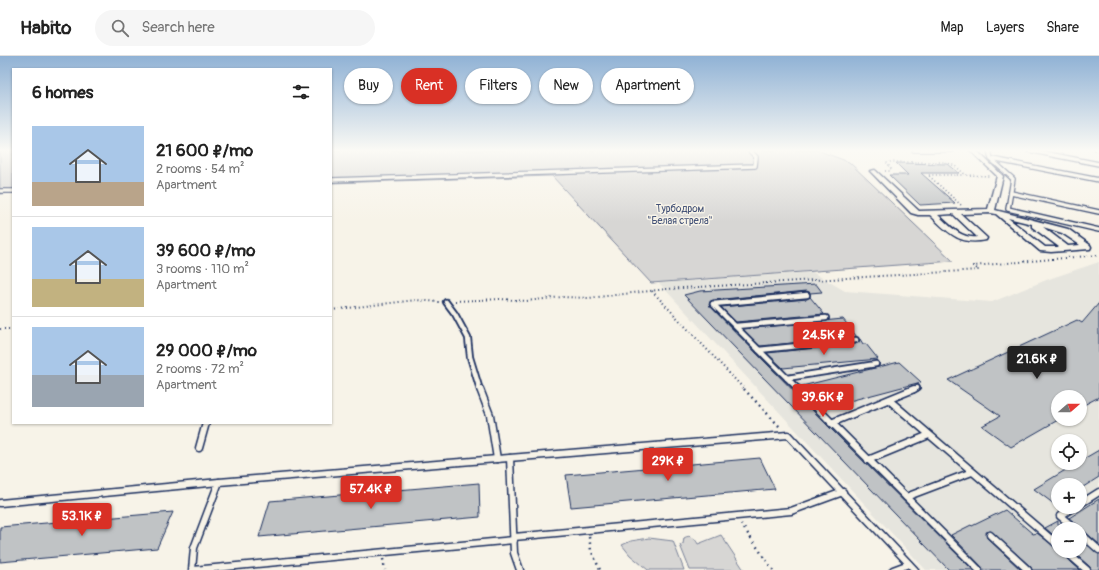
<!DOCTYPE html>
<meta charset="utf-8">
<style>
:root{--surface:#fff;--page:#f6f6f6;--text:#222;--muted:#767676;--line:#e0e0e0;--accent:#d93025}
body{margin:0;font-family:Pangolin,sans-serif;background:var(--page);color:var(--text);height:100vh;display:flex;flex-direction:column;font-size:15px;white-space:nowrap}
*{box-sizing:border-box;margin:0}
p{font-size:13px;color:var(--muted)}
.icon{flex:none;width:22px;height:22px;fill:none;stroke:currentColor;stroke-width:2;stroke-linecap:round;stroke-linejoin:round}
.map{position:relative;flex:1;overflow:hidden}
.drawer{position:absolute;left:12px;top:12px;width:320px;height:356px;display:flex;flex-direction:column;background:var(--surface);border-radius:0px;box-shadow:0 1px 3px #0004}
.drawer>*{flex:none}
.banner{position:absolute;left:344px;top:12px;width:380px;height:36px;display:flex;gap:8px}
.needle{width:26px;rotate:70deg}
.buttons{position:absolute;left:1051px;top:334px;display:grid;gap:8px}
.buttons a{display:grid;place-items:center;width:36px;height:36px;border-radius:50%;background:var(--surface);box-shadow:0 1px 3px #0004;font-size:20px}
.price{position:absolute;translate:-50% -34px;padding:0 9px;border-radius:4px;background:var(--accent);color:#fff;font-size:13px;line-height:26px;filter:drop-shadow(0 1px 2px #0008)}
.price::after{content:'';position:absolute;left:50%;top:24px;width:12px;height:9px;margin-left:-6px;background:inherit;clip-path:polygon(0 0,100% 0,50% 100%)}
.price.on{background:#222;color:#fff}
ul{padding:0;list-style:none}
li{display:flex;align-items:center;gap:12px;height:100px;padding:0 20px}
li+li{border-top:1px solid var(--line)}
li span{display:grid;place-items:center;flex:none;width:112px;height:80px;border-radius:0px;color:#555}
li>.icon{margin-inline-start:auto}
span .icon{width:48px;height:48px;fill:#fffc;stroke-width:1}
li b{font-size:17px}
h2{display:flex;justify-content:space-between;align-items:center;height:48px;padding:0 20px;font-size:17px}
.chip{padding:0 14px;border-radius:18px;background:var(--surface);box-shadow:0 1px 3px #0004;font-size:14px;line-height:36px}
.chip.on{background:var(--accent);color:#fff}
header{display:flex;align-items:center;gap:24px;box-sizing:border-box;height:56px;padding:0 20px;background:var(--surface);border-bottom:1px solid var(--line)}
header strong{font-size:19px}
nav{display:flex;gap:22px;margin-inline-start:auto;font-size:14px}
.search{width:280px;height:36px;background:var(--page);display:flex;align-items:center;gap:10px;box-sizing:border-box;padding:0 14px;border-radius:22px;color:var(--muted);font-size:15px}
.map>svg:first-child{display:block}
</style>
<header>
<strong>Habito</strong>
<div class="search"><svg class="icon" aria-label="search" viewBox="0 0 24 24"><circle cx="10" cy="10" r="6"/><path d="M15 15l6 6"/></svg>Search here</div>
<nav><a>Map</a><a>Layers</a><a>Share</a></nav>
</header>
<div class="map">
<svg width="1099" height="514" viewBox="0 0 1099 514">
<rect width="100%" height="100%" fill="#f7f3e8"/>
<filter id="ink" filterUnits="userSpaceOnUse"><feTurbulence type="fractalNoise" baseFrequency=".025" numOctaves="2"/><feDisplacementMap in="SourceGraphic" scale="8" xChannelSelector="R" yChannelSelector="G"/><feConvolveMatrix kernelMatrix="1 2 1 2 8 2 1 2 1" color-interpolation-filters="sRGB"/></filter>
<g filter="url(#ink)">
<path fill="#e6e5de" fill-rule="evenodd" d="M1099,206V514H926L659,227L812,216L845,235L992,246L1049,223ZM1058,341H1080V363H1058ZM1058,385H1080V407H1058ZM1058,429H1080V451H1058ZM1058,473H1080V495H1058Z"/>
<g fill="#d7d6d4" stroke="#798299">
<polygon points="0,94 13,94 13,137 0,138"/>
<polygon points="331,94 820,94 822,96 849,106 953,205 651,227 552,120 331,127"/>
<path d="M721,479L744,514H690L680,489L683,488L684,482C690,478 695,482 698,488Z"/>
<polygon points="649,482 673,485 684,514 648,514 630,499 622,489 631,485"/>
</g>
<g fill="#c0c3c5" stroke="#1b2f5e">
<polygon points="896,107 948,108 959,117 921,117 955,147 920,149 889,119 908,119"/>
<polygon points="816,228 822,236 810,237 807,235 713,244 710,246 709,249 828,370 973,514 949,514 684,239 700,235"/>
<polygon points="810,241 824,258 736,266 721,251 807,243"/>
<polygon points="1099,247 1099,341 1080,351 1080,341 1058,341 1058,364 1011,391 982,370 1000,360 948,324 1077,264 1082,267"/>
<polygon points="843,263 857,281 760,290 743,273"/>
<polygon points="860,283 863,288 866,288 878,303 783,312 767,297 856,288"/>
<polygon points="899,306 921,326 823,352 802,330"/>
<polygon points="1099,394 1099,421 1080,433 1080,429 1058,429 1058,451 1034,433 1077,407 1080,407 1080,405"/>
<polygon points="760,402 775,433 571,451 566,419"/>
<polygon points="479,427 480,461 259,481 270,445"/>
<polygon points="1099,443 1099,488 1069,462"/>
<polygon points="1005,454 1033,478 1037,477 1058,493 1058,495 1061,495 1062,498 1080,514 1032,514 1031,511 991,475 986,476 987,482 1021,514 983,514 982,511 951,479 971,469 972,470"/>
<polygon points="173,456 157,492 0,506 0,471"/>
<polygon points="1058,465 1058,469 1061,467 1069,473 1058,473 1058,483 1045,472"/>
<polygon points="1080,483 1099,498 1099,514 1091,514 1090,511 1072,495 1080,495"/>
</g>
<g fill="none" stroke-linecap="round" stroke-linejoin="round">
<defs>
<g id="service-far2">
<polyline points="914,94 953,94"/>
<polyline points="989,94 991,103 1013,123 1008,153 1099,174"/>
<polyline points="1028,94 1099,108"/>
<polyline points="992,103 1099,124"/>
<polyline points="331,124 755,110 756,101 749,94"/>
<polyline points="0,135 13,135"/>
<polyline points="1011,137 1099,156"/>
</g>
<g id="service-far1">
<polyline points="446,246 455,258 468,282 470,301 480,334"/>
<polyline points="713,248 799,334"/>
<polyline points="713,248 807,239"/>
<polyline points="736,270 826,262"/>
<polyline points="759,294 856,284"/>
<polyline points="787,322 876,308"/>
<polyline points="912,334 917,332"/>
</g>
<g id="service">
<polyline points="480,333 490,359 497,403"/>
<polyline points="798,333 979,514"/>
<polyline points="889,344 1058,489"/>
<polyline points="831,367 914,333"/>
<polyline points="199,392 206,367"/>
<polyline points="510,402 514,497 520,514"/>
<polyline points="868,404 929,379"/>
<polyline points="906,441 972,416"/>
<polyline points="0,447 219,426 788,379 915,514"/>
<polyline points="1080,448 1099,436"/>
<polyline points="1074,451 1060,460 1076,473"/>
<polyline points="1080,477 1099,494"/>
<polyline points="990,479 1028,514"/>
<polyline points="514,481 791,455 843,436"/>
<polyline points="1065,495 1087,514"/>
<polyline points="192,514 194,492 219,426"/>
<polyline points="193,514 514,484"/>
<polyline points="893,514 909,508"/>
</g>
<path id="minor" d="M970,94H976L1003,120L995,154L1068,173L1090,189L1091,191L1090,193L1051,196L1040,195L996,158L991,157L961,158L987,182L986,184C959,190 948,176 930,159H918L911,157L870,115L875,114L919,155L988,153L997,120ZM953,158L977,181C961,183 949,169 938,159ZM1008,162L1032,168V171L1059,191H1045ZM1043,171L1062,177L1080,189L1068,190Z"/>
</defs>
<use href="#service-far2" stroke="#1b2f5e" stroke-width="6"/>
<use href="#service-far1" stroke="#1b2f5e" stroke-width="8"/>
<use href="#service" stroke="#1b2f5e" stroke-width="9"/>
<use href="#minor" stroke="#1b2f5e" stroke-width="3"/>
<g stroke="#1b2f5e" stroke-width="1.5" stroke-dasharray="1 2.5" stroke-linecap="butt">
<polyline points="1094,94 1099,95"/>
<polyline points="885,115 890,115 891,113 887,107 890,106 946,106 955,110 966,119 989,120"/>
<polyline points="961,149 928,119 964,119"/>
</g>
<g stroke="#1b2f5e" stroke-width="2" stroke-dasharray="1 3" stroke-linecap="butt">
<polyline points="652,235 745,334"/>
<polyline points="455,245 501,243 526,245 562,241 589,242 667,233 979,214 973,210 1099,199"/>
<polyline points="331,254 416,244 439,246"/>
<polyline points="0,273 13,273"/>
</g>
<g stroke="#1b2f5e" stroke-width="2.5" stroke-dasharray="1.5 4" stroke-linecap="butt">
<polyline points="744,333 780,371"/>
<polyline points="741,468 773,514"/>
<polyline points="589,481 591,494 600,514"/>
<polyline points="383,503 385,514"/>
</g>
<use href="#service-far2" stroke="#f7f3e8" stroke-width="3.5"/>
<use href="#service-far1" stroke="#f7f3e8" stroke-width="4.5"/>
<use href="#service" stroke="#f7f3e8" stroke-width="6"/>
<use href="#minor" fill="#f7f3e8" fill-rule="evenodd"/>
</g>
</g>
<linearGradient id="sky" x2="0" y2="1"><stop stop-color="#90b2d5"/><stop offset="0.57" stop-color="#fbfaf5"/><stop offset="1" stop-color="#fbfaf5" stop-opacity="0"/></linearGradient>
<rect width="1099" height="166" fill="url(#sky)"/>
<g text-anchor="middle" dominant-baseline="central" stroke-width="3" stroke-linejoin="round" paint-order="stroke">
<g font-size="10" fill="#415076" stroke="#f7f3e8">
<text x="680" y="153">Турбодром<tspan x="680" dy="12">"Белая стрела"</tspan></text>
</g>
</g>
</svg>
<div class="buttons">
<a><svg class="needle" viewBox="-14 -14 28 28"><path d="M0-13l5 13h-10z" fill="#e53935"/><path d="M0 13l5-13h-10z" fill="#767676"/></svg></a>
<a><svg class="icon" aria-label="locate" viewBox="0 0 24 24"><circle cx="12" cy="12" r="6"/><path d="M12 2v4M12 18v4M2 12h4M18 12h4"/></svg></a>
<a>+</a>
<a>−</a>
</div>
<b class="price" style="left:824px;top:300px">24.5K ₽</b>
<b class="price on" style="left:1037px;top:324px">21.6K ₽</b>
<b class="price" style="left:823px;top:362px">39.6K ₽</b>
<b class="price" style="left:668px;top:426px">29K ₽</b>
<b class="price" style="left:371px;top:454px">57.4K ₽</b>
<b class="price" style="left:82px;top:481px">53.1K ₽</b>
<div class="banner">
<a class="chip">Buy</a>
<a class="chip on">Rent</a>
<a class="chip">Filters</a>
<a class="chip">New</a>
<a class="chip">Apartment</a>
</div>
<section class="drawer">
<h2>6 homes<svg class="icon" aria-label="filters" viewBox="0 0 24 24"><path d="M4 7h16M4 17h16"/><circle cx="9" cy="7" r="2"/><circle cx="15" cy="17" r="2"/></svg></h2>
<ul>
<li><span style="background:linear-gradient(#a9c7e8 70%,#b9a48a 0)"><svg class="icon" aria-label="home" viewBox="0 0 24 24"><path d="M3 11l9-7 9 7M6 9v11h12V9"/></svg></span><div><b>21 600 ₽/mo</b><p>2 rooms · 54 m²</p><p>Apartment</p></div></li>
<li><span style="background:linear-gradient(#a9c7e8 65%,#c2b280 0)"><svg class="icon" aria-label="home" viewBox="0 0 24 24"><path d="M3 11l9-7 9 7M6 9v11h12V9"/></svg></span><div><b>39 600 ₽/mo</b><p>3 rooms · 110 m²</p><p>Apartment</p></div></li>
<li><span style="background:linear-gradient(#a9c7e8 60%,#9aa5b1 0)"><svg class="icon" aria-label="home" viewBox="0 0 24 24"><path d="M3 11l9-7 9 7M6 9v11h12V9"/></svg></span><div><b>29 000 ₽/mo</b><p>2 rooms · 72 m²</p><p>Apartment</p></div></li>
</ul>
</section>
</div>
